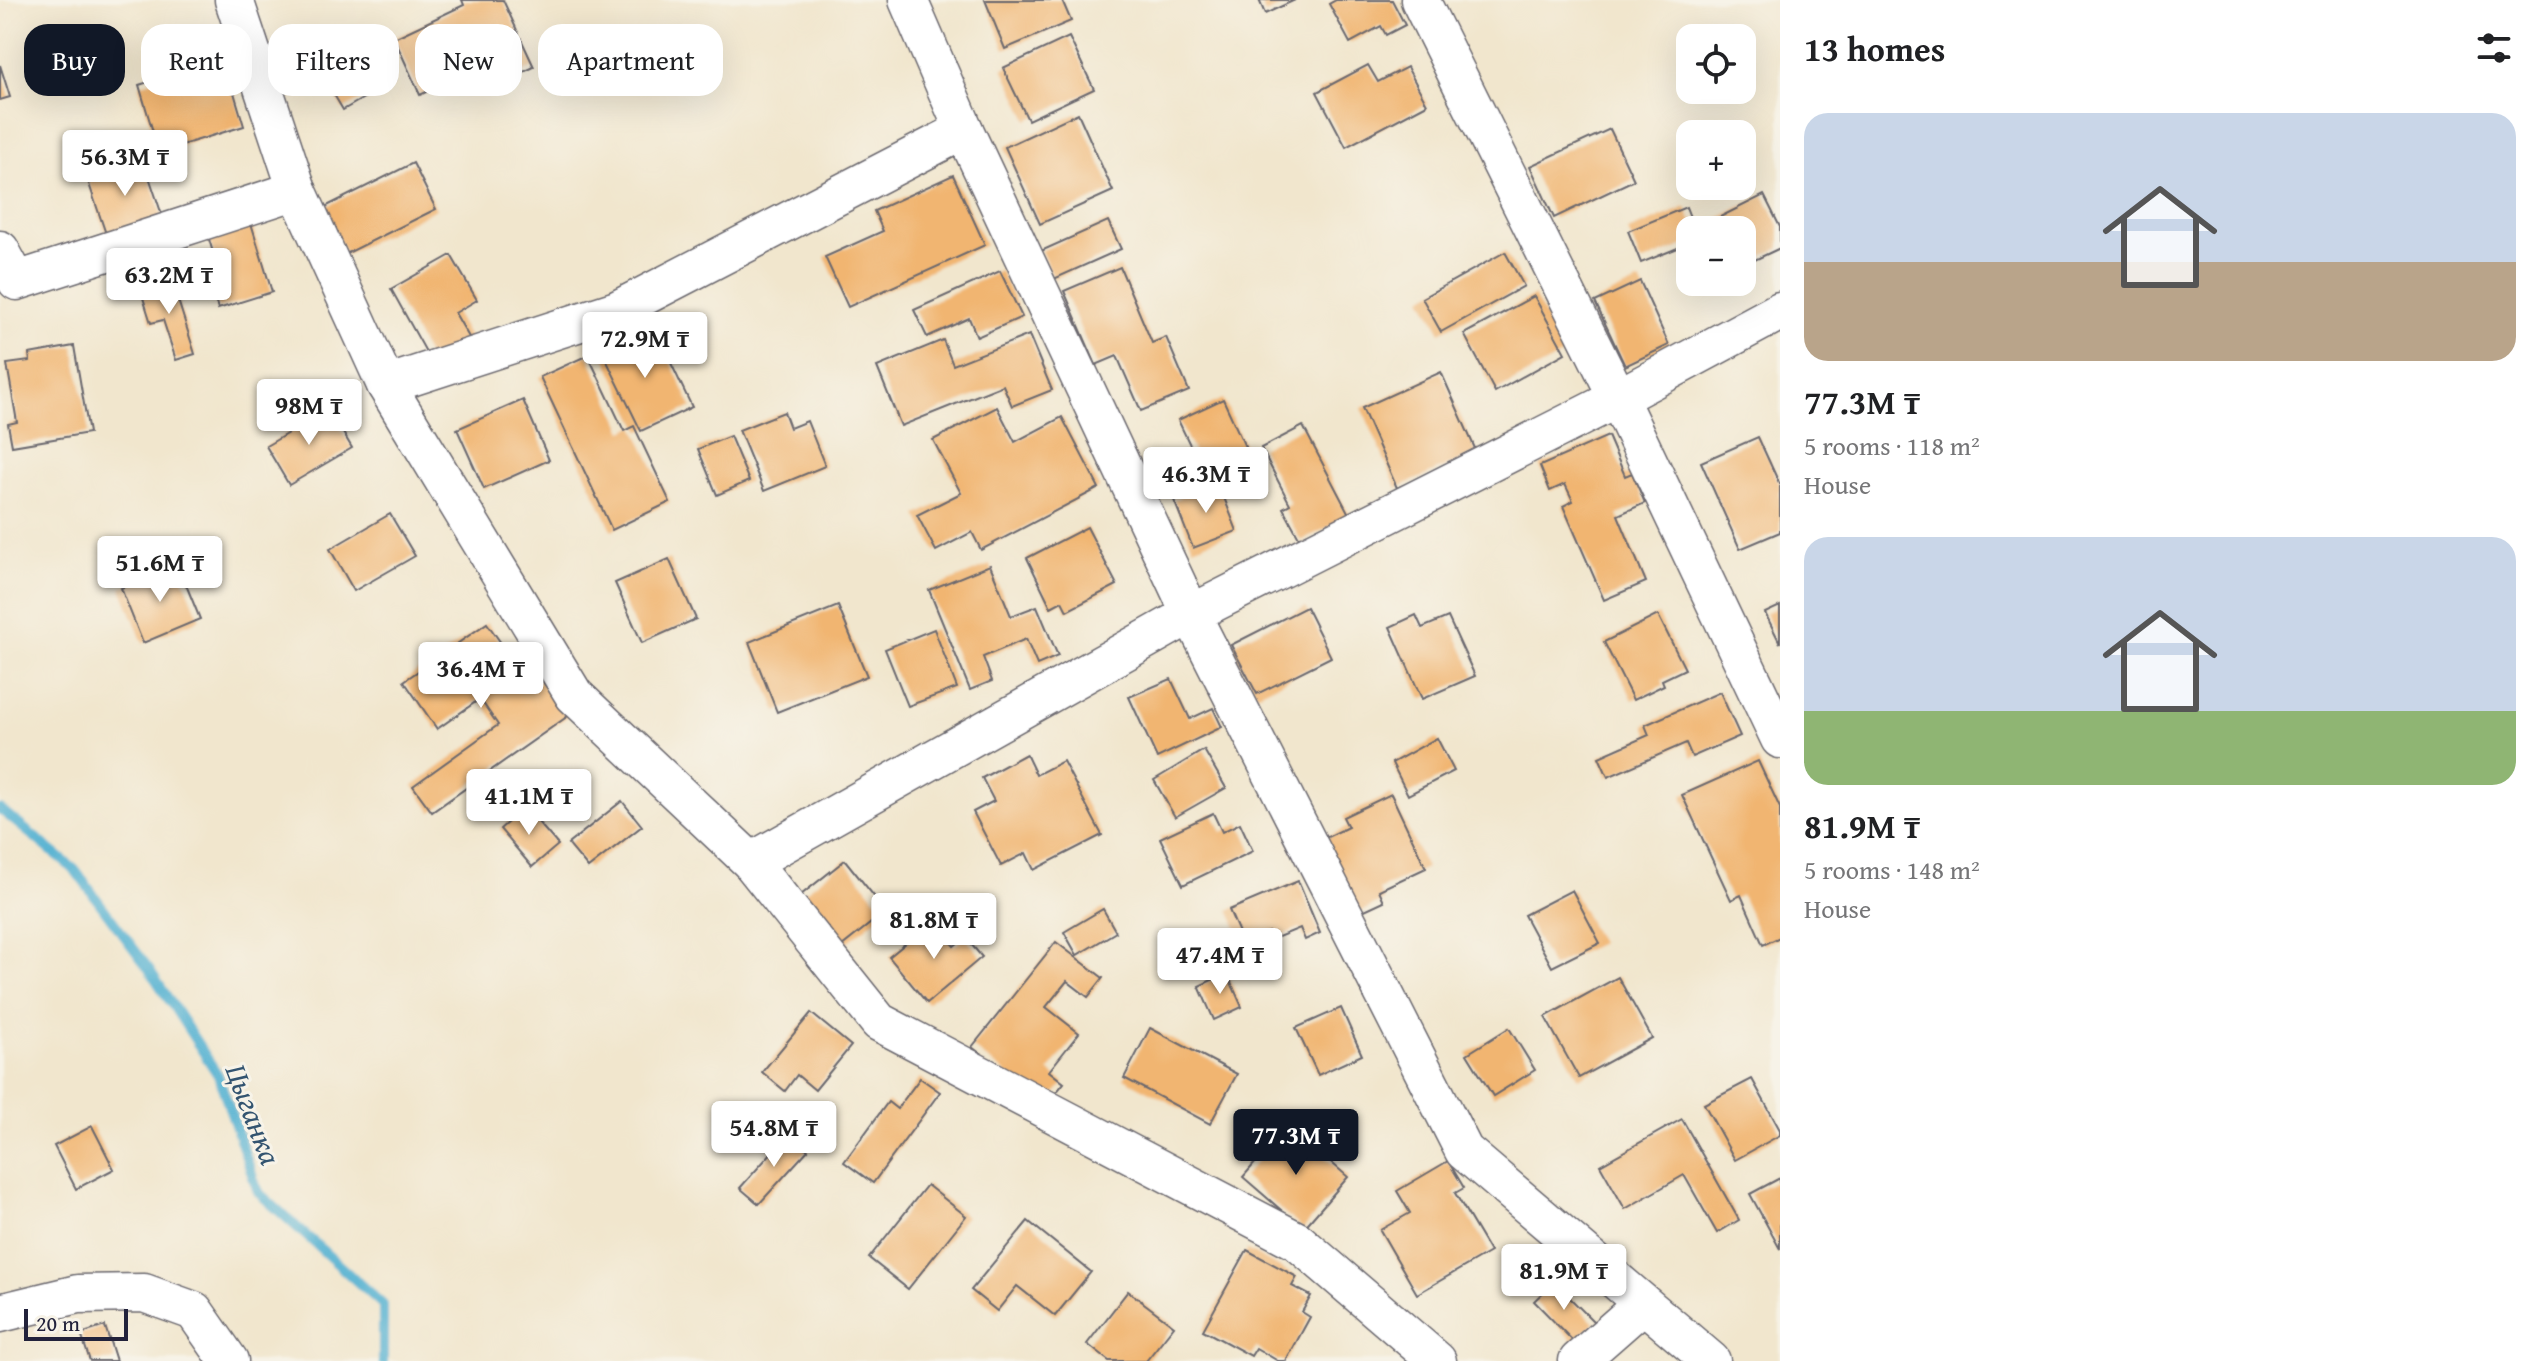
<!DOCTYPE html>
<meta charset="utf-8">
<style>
:root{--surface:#fff;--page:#f6f6f6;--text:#202124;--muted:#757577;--accent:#111827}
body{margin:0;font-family:"Gentium Book Plus",serif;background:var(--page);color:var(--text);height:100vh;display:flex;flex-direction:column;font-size:30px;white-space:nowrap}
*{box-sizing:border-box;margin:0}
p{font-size:26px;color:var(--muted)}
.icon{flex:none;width:44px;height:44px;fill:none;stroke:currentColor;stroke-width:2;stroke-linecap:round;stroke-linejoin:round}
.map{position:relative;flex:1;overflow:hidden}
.panel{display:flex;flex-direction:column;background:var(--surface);width:760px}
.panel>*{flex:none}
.guide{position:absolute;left:24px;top:24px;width:760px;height:72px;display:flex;gap:16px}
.tools{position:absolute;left:1676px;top:24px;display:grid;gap:16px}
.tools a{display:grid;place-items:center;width:80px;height:80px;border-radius:16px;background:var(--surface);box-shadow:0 8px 32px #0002;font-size:40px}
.scale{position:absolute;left:24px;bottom:20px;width:104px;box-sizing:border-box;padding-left:8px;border:4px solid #22223b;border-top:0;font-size:22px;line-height:28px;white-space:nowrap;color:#22223b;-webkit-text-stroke:6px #f7f3e8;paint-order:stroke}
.price{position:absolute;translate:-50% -68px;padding:0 18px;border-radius:8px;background:#fff;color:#222;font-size:26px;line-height:52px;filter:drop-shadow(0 2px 4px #0008)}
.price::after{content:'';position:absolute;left:50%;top:48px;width:24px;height:18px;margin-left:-12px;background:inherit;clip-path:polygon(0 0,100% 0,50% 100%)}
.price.on{background:var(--accent);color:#fff}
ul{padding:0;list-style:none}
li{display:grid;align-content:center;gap:16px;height:424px;padding:0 24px}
li span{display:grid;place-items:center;height:248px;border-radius:24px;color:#555}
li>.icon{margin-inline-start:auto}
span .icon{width:144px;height:144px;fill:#fffc;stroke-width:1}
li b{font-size:34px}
h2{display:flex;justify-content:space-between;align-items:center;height:96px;padding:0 24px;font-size:34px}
.chip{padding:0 28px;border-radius:24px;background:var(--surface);box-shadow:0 8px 32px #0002;font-size:28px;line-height:72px}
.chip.on{background:var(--accent);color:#fff}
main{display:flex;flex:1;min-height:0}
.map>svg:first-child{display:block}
</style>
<main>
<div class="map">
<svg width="1780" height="1361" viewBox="0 0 1780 1361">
<rect width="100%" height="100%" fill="#f7f3e8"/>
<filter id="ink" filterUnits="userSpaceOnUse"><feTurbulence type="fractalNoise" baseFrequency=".0125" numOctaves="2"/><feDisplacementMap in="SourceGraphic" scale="16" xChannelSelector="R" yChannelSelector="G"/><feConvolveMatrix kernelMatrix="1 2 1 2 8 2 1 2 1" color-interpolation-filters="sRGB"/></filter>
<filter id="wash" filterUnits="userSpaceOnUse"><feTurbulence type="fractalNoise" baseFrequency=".006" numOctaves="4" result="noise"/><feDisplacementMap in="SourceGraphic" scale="32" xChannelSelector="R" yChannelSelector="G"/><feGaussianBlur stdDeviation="1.8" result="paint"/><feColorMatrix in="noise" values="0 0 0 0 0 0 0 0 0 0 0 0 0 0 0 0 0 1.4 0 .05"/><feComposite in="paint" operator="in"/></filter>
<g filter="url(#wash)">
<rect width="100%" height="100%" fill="#f1e6cd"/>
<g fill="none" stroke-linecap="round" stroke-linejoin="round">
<polyline stroke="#52b1d1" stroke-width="10" points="0,809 75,870 149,969 218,1075 258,1192 383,1305 383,1361"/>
</g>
<g id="blocks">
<g fill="#f1b571">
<polygon points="462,0 503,0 534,67 498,84 488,63 420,95 394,38 464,5"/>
<polygon points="985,0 1062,0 1071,21 1005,49"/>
<polygon points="1259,0 1295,0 1265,14"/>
<polygon points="1336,0 1392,0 1405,25 1386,35 1381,26 1350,43 1329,4"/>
<polygon points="365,29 395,80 343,110 313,59"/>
<polygon points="1069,37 1094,89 1028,120 1003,68"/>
<polygon points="224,59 244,126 159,152 139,85"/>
<polygon points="0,65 10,97 0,100"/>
<polygon points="1368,65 1378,82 1407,67 1427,104 1346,147 1317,92"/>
<polygon points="1078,113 1113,191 1040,224 1005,147"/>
<polygon points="1610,129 1634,180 1554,218 1530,166"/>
<polygon points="143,159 163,218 107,237 87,178"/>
<polygon points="413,163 436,209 346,254 323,208"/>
<polygon points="953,175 985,245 848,307 825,257 883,231 874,211"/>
<polygon points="1764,195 1780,227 1780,248 1742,266 1742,230 1719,230 1714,220"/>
<polygon points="1686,207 1695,230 1690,230 1690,243 1641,263 1628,231"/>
<polygon points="1108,221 1121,249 1054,279 1041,251"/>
<polygon points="251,223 272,292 218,309 211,286 222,282 208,236"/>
<polygon points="1505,252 1524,286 1441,332 1422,298"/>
<polygon points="451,255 477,300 455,313 470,339 431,361 391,289"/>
<polygon points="1120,267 1152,343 1166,337 1189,391 1141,411 1117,356 1096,365 1064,291"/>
<polygon points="1000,271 1022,317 977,337 969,318 927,337 914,310"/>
<polygon points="171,278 195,354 176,360 163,320 151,323 140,288"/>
<polygon points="1640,281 1669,345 1625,366 1595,302"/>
<polygon points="1534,296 1565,353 1495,392 1464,334"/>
<polygon points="626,330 637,353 661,342 692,407 641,431 598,343"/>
<polygon points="1029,335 1052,390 1012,406 1003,385 901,426 877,367 943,340 953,365"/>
<polygon points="74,346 89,433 12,446 8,424 17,422 7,364 30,361 29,354"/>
<polygon points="588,355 624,431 634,426 670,502 612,530 540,377"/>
<polygon points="1441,372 1477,453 1397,488 1362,408"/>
<polygon points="1223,399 1246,449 1202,470 1178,420"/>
<polygon points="523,400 549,460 484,489 457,429"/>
<polygon points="997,407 1015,442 1062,417 1099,488 981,550 972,532 936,551 917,515 961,493 933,440"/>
<polygon points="329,409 352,448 289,485 266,446"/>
<polygon points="784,412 790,428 807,421 825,466 764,491 739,430"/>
<polygon points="1303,426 1350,516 1301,541 1283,508 1290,504 1261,448"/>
<polygon points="730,436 749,481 717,495 698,449"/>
<polygon points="1608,436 1625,476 1632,473 1645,503 1618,515 1646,582 1604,600 1563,506 1573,501 1565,484 1550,491 1540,466"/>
<polygon points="1758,437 1780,485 1780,532 1740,549 1701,462"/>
<polygon points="1218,482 1237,531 1193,548 1174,500"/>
<polygon points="390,514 415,556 354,591 330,549"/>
<polygon points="1087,527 1117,585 1067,611 1062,601 1051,607 1027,558"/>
<polygon points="669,559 696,619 642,643 615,583"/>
<polygon points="178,565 200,619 143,643 121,588"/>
<polygon points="990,565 1011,616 1037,606 1058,656 1037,665 1026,639 983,657 992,681 970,690 929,590"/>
<polygon points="838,606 867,676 777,712 749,642"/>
<polygon points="1780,606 1780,643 1765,613"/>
<polygon points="1306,607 1331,657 1257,694 1231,645"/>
<polygon points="1416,615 1422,628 1448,617 1475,676 1422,699 1390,627"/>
<polygon points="1658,615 1685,669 1662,680 1664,685 1633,700 1604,642"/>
<polygon points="487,623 531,686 541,679 568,716 432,812 413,786 498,725 480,699 437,729 404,681"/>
<polygon points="934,629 957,688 908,706 885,649"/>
<polygon points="1171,679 1190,719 1213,708 1222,727 1157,758 1129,697"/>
<polygon points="1720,692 1740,736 1692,757 1686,743 1608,777 1599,757 1649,735 1645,725"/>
<polygon points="1437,738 1454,771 1408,795 1392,763"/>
<polygon points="1204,750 1226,788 1175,817 1154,780"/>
<polygon points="1026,754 1036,775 1063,761 1102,835 1034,870 1026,853 1001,866 973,812 994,801 982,778"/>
<polygon points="1758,761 1780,808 1780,937 1763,945 1741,895 1731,900 1682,795"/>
<polygon points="1391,794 1426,868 1379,890 1384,901 1354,915 1319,841 1348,827 1343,817"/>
<polygon points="622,801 642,826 588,868 568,844"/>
<polygon points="525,807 558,845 532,867 500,829"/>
<polygon points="1213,813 1222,832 1240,823 1253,851 1183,885 1160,838"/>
<polygon points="845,860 886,911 837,950 796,899"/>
<polygon points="1298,881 1320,933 1305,940 1300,928 1271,940 1268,932 1243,942 1229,910"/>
<polygon points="1572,890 1600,943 1552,967 1524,915"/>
<polygon points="1103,909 1116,932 1077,955 1064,932"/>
<polygon points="933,921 954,946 965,937 982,957 927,1003 889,957"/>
<polygon points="1056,942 1103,978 1088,997 1067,981 1046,1007 1079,1033 1049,1071 1064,1083 1046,1105 972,1047"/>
<polygon points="1227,973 1242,1007 1214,1020 1199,986"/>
<polygon points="1618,977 1652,1038 1579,1078 1545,1017"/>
<polygon points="1341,1008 1362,1055 1318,1075 1296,1028"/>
<polygon points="811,1013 851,1046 815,1090 797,1075 785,1091 762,1072"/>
<polygon points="1150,1028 1237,1074 1210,1124 1124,1078"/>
<polygon points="1509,1028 1535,1070 1493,1096 1467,1054"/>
<polygon points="920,1078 940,1092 873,1183 844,1162 888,1102 897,1109"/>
<polygon points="1752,1079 1780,1130 1780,1135 1735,1160 1704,1104"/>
<polygon points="1682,1119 1739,1220 1717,1233 1684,1175 1625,1209 1600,1165"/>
<polygon points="1288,1125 1348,1177 1303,1229 1243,1177"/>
<polygon points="92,1126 114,1169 76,1189 54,1146"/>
<polygon points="789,1133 808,1150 759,1204 740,1188"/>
<polygon points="1448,1161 1464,1188 1455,1193 1490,1252 1417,1294 1380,1230 1410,1213 1397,1191"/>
<polygon points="1780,1178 1780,1249 1750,1194"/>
<polygon points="927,1185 966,1216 908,1289 869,1258"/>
<polygon points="1028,1221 1091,1272 1055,1316 1017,1286 997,1311 971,1290"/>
<polygon points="1247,1250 1297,1277 1292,1286 1311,1296 1302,1312 1310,1317 1286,1361 1278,1361 1256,1348 1251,1356 1203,1330"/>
<polygon points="1554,1282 1594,1322 1574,1342 1534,1301"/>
<polygon points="1128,1291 1174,1326 1146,1361 1109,1361 1087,1344"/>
<polygon points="105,1326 116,1361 90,1361 81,1334"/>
</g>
</g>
</g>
<g filter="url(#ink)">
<use href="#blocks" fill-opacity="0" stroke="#6a676e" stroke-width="2"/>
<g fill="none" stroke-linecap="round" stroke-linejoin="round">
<defs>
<g id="minor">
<polyline points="234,0 297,190 386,385 574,695 751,862 879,1022 1297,1241 1437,1361"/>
<polyline points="908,0 964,130 1191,614 1464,1151 1711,1361"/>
<polyline points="1420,0 1618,398 1780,739"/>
<polyline points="0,250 17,281 297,190"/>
<polyline points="386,385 617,310 964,130"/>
<polyline points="751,862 1191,614 1618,398 1780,311"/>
<polyline points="0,1313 78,1294 144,1293 194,1311 229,1361"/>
<polyline points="1578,1361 1643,1304"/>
</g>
</defs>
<use href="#minor" stroke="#6a676e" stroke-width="41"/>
<use href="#minor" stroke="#fff" stroke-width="38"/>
</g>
</g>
<g text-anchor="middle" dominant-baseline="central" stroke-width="6" stroke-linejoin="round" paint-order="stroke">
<g font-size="30" font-style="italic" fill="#335470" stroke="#f7f3e8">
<text transform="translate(254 1114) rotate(69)">Цыганка</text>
</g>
</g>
</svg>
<div class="tools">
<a><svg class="icon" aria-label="locate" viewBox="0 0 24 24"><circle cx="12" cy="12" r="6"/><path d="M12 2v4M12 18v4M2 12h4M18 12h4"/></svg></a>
<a>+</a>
<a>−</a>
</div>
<div class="scale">20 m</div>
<b class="price" style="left:125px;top:198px">56.3M ₸</b>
<b class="price" style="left:169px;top:316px">63.2M ₸</b>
<b class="price" style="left:645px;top:380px">72.9M ₸</b>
<b class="price" style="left:309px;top:447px">98M ₸</b>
<b class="price" style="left:1206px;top:515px">46.3M ₸</b>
<b class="price" style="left:160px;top:604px">51.6M ₸</b>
<b class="price" style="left:481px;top:710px">36.4M ₸</b>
<b class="price" style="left:529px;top:837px">41.1M ₸</b>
<b class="price" style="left:934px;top:961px">81.8M ₸</b>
<b class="price" style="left:1220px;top:996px">47.4M ₸</b>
<b class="price" style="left:774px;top:1169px">54.8M ₸</b>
<b class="price on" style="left:1296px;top:1177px">77.3M ₸</b>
<b class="price" style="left:1564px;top:1312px">81.9M ₸</b>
<div class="guide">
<a class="chip on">Buy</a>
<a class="chip">Rent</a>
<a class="chip">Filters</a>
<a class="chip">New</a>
<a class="chip">Apartment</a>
</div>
</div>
<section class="panel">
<h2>13 homes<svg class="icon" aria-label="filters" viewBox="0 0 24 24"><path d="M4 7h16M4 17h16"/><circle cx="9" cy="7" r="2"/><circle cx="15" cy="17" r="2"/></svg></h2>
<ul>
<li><span style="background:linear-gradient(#c9d6e8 60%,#b9a48a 0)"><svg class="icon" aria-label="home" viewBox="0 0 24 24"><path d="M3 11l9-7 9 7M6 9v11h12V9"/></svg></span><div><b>77.3M ₸</b><p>5 rooms · 118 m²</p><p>House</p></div></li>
<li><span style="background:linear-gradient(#c9d6e8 70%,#8fb573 0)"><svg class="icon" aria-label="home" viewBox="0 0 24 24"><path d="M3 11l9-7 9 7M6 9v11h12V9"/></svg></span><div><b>81.9M ₸</b><p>5 rooms · 148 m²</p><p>House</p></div></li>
</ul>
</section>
</main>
